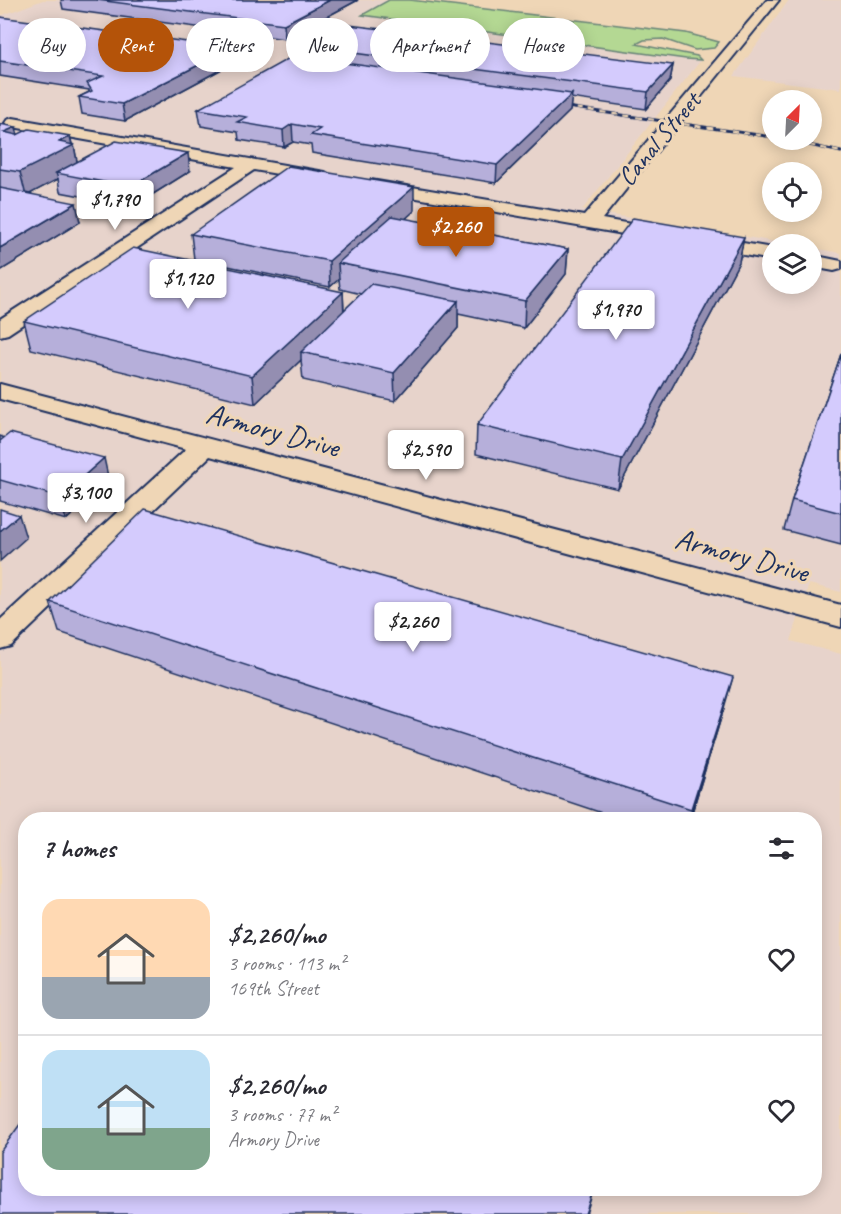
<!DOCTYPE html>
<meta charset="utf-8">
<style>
:root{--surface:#fff;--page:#f7f7f7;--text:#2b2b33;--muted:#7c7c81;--line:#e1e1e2;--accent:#b45309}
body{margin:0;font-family:Caveat,sans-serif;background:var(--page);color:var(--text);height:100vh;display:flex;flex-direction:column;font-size:22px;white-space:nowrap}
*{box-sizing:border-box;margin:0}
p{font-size:20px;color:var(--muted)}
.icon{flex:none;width:33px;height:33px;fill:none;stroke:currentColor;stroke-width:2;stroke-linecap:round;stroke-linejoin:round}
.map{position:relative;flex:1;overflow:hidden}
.panel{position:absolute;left:18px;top:812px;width:804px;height:384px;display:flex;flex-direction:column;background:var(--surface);border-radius:24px;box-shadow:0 3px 15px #0003}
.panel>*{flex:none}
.banner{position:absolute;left:18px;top:18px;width:806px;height:54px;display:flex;gap:12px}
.needle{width:39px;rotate:24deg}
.buttons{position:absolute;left:762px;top:90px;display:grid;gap:12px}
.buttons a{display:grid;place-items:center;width:60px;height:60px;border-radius:50%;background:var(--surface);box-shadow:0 3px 15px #0003;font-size:30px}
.price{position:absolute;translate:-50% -51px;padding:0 14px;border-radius:6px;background:#fff;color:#222;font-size:20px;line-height:39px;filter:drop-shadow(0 2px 3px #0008)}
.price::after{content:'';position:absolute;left:50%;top:36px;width:18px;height:14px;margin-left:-9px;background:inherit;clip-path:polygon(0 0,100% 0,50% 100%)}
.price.active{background:var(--accent);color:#fff}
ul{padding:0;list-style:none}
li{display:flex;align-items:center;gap:18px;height:150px;padding:0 24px}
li+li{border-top:2px solid var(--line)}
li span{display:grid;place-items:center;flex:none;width:168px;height:120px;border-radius:18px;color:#555}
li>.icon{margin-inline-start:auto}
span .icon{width:72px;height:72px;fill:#fffc;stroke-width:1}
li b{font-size:26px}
h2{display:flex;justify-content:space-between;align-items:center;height:72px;padding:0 24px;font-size:26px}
.tag{padding:0 21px;border-radius:27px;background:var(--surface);box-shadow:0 3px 15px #0003;font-size:21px;line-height:54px}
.tag.active{background:var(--accent);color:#fff}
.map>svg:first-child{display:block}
</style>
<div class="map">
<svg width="841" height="1214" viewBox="0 0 841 1214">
<rect width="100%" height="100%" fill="#efd6b6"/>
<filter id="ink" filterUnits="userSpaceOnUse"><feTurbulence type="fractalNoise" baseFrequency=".0167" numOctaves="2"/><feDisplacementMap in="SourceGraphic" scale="12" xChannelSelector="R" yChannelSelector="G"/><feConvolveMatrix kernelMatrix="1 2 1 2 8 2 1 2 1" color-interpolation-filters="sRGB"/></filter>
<g filter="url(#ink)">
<g fill="#e7d3cb" fill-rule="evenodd">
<path d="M43,0H389L363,15L701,60L582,210L789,244H772V284H812V248L841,253V592L809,584L791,641L841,654V1214H0V16ZM26,819H814V1188H26Z"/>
<polygon points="789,0 841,0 841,89 734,76"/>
</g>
<polygon fill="#b4d893" stroke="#688478" stroke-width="1.5" points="389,0 410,0 686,33 719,42 714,48 695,50 663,39 644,40 636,44 697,56 701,60 686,59 362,15"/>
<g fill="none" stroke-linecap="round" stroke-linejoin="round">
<defs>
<g id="minor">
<polygon points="767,0 779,0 602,219 772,248 772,260 371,190 362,185 371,180 584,216"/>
<polygon points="13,118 325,172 334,177 325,182 254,170 8,334 0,336 0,319 236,167 7,126 5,123 7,120"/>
<polygon points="812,255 841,261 841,269 834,271 812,267"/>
<polygon points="0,384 841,605 841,627 210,456 11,646 0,649 0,620 186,449 0,399"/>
</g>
</defs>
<use href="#minor" stroke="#1b2f5e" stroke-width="4"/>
<use href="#minor" fill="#efd6b6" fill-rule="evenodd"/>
<defs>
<g id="rail">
<polyline points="553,105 772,137"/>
<polyline points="786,140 841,152"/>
</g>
</defs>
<use href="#rail" stroke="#1b2f5e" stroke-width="3"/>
<use href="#rail" stroke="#efd6b6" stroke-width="2" stroke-dasharray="6" stroke-linecap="butt"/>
</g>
<g fill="#b6afda" stroke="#1b2f5e" stroke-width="1.5">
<polygon points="61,0 358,0 285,39 63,9"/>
<polygon points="0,17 233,63 125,121 82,114 79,97 89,92 89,90 0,76"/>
<polygon points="301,46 673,65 670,81 646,109 571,98 570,111 496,183 312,153 311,145 293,142 284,147 239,140 238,132 201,126 198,109 302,57"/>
<polygon points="0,124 17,134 70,136 72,144 74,145 77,162 190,171 134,206 60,192 58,179 29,194 80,222 0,271"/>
<polygon points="414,211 405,219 568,249 566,274 524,328 458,314 458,328 395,401 303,380 301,360 255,404 31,349 24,321 343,292 344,310 361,294 340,289 339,279 330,287 194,259 191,234"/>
<polygon points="744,237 739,262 618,489 476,454 477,425"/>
<polygon points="841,354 841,545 784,530 792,500"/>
<polygon points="0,436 109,481 66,520 0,501"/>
<polygon points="50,602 724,708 690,819 620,819 59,632"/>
</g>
<g fill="#948eb1" stroke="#1b2f5e" stroke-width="1.5">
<polygon points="330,0 358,0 285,39 284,24"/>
<polygon points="232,48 233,63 125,121 122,104"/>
<polygon points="673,65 670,81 646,109 648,92"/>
<polygon points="572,94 570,111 496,183 497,165"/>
<polygon points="292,124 293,142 284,147 283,130"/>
<polygon points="16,127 21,149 4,132"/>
<polygon points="70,136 72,145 74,145 78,167 56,173 58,179 26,196 20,172 59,142"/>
<polygon points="188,153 190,171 134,206 130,187"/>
<polygon points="414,187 414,211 353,266 338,263 339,279 330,287 329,261"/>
<polygon points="76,203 80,222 0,271 0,248"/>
<polygon points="744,237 739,262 618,489 622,460"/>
<polygon points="568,249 566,274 524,328 525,301"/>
<polygon points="343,292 344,318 301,352 301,360 255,404 252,376"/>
<polygon points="458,301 458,328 395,401 394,373"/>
<polygon points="104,458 109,481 66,520 60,497"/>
<polygon points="19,515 26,538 0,561 0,531"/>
<polygon points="733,677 724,708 690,819 689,819"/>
<polygon points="594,1188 586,1214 585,1214"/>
</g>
<g fill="#d4cbfd" stroke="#1b2f5e" stroke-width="1.5">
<polygon points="97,0 330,0 284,24"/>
<polygon points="0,17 232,48 122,104 79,97 92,91 87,83 103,76 0,61"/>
<polygon points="341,24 673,65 648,92 301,46"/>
<polygon points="293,56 572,94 497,165 311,135 320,129 292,124 283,130 237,122 247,117 198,109"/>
<polygon points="0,124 16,127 4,132 17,135 29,129 70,136 59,142 74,145 20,172 0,169"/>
<polygon points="116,141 188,153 130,187 56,173"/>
<polygon points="288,166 414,187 329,261 191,234"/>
<polygon points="0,188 76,203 0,248"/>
<polygon points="392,216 568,249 525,301 338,263"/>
<polygon points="633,218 744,237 622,460 477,425"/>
<polygon points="133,248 343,292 252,376 24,321"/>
<polygon points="371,284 458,301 394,373 301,352"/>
<polygon points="841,354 841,513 792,500"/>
<polygon points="10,433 104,458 60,497 0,480 0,441"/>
<polygon points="0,509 19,515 0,531"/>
<polygon points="145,509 733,677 691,809 50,602"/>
<polygon points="26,1116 26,1188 594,1188 585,1214 0,1214 0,1152"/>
</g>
</g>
<g text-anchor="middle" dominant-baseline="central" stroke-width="6" stroke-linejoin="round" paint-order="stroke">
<g font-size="26" fill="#1b2f5e" stroke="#efd6b6">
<text transform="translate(659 139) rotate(-50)">Canal Street</text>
</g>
<g font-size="30" fill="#1b2f5e" stroke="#efd6b6">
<text transform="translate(273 430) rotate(15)">Armory Drive</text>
<text transform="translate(742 555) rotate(15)">Armory Drive</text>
</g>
</g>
</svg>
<div class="buttons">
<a><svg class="needle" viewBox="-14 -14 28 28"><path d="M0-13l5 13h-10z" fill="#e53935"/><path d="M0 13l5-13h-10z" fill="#7c7c81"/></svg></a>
<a><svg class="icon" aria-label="locate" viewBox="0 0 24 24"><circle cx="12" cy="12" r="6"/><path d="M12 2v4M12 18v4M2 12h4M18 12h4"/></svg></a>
<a><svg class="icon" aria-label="layers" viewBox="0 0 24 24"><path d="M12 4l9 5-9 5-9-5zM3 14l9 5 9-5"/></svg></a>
</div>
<b class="price" style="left:115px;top:231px">$1,790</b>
<b class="price active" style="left:456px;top:258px">$2,260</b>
<b class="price" style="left:188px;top:310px">$1,120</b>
<b class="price" style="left:616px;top:341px">$1,970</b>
<b class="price" style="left:426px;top:481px">$2,590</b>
<b class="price" style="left:86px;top:524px">$3,100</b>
<b class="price" style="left:413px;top:653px">$2,260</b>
<div class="banner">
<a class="tag">Buy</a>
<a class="tag active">Rent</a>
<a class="tag">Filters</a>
<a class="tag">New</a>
<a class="tag">Apartment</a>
<a class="tag">House</a>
</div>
<section class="panel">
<h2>7 homes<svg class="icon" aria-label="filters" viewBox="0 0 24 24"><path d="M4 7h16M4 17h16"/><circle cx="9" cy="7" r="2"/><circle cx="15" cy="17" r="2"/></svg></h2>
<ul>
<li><span style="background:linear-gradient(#ffd9b3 65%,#9aa5b1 0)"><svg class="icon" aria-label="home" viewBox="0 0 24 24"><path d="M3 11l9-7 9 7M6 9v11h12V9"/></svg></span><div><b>$2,260/mo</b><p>3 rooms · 113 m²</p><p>169th Street</p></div><svg class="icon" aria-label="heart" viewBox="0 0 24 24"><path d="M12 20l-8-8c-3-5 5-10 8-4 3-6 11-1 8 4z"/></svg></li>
<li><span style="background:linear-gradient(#bfe0f5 65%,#7fa58c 0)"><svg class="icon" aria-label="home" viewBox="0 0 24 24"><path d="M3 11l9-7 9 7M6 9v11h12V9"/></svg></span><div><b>$2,260/mo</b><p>3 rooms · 77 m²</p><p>Armory Drive</p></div><svg class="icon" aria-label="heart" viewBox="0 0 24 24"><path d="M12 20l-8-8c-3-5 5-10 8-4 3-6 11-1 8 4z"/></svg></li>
</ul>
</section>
</div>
